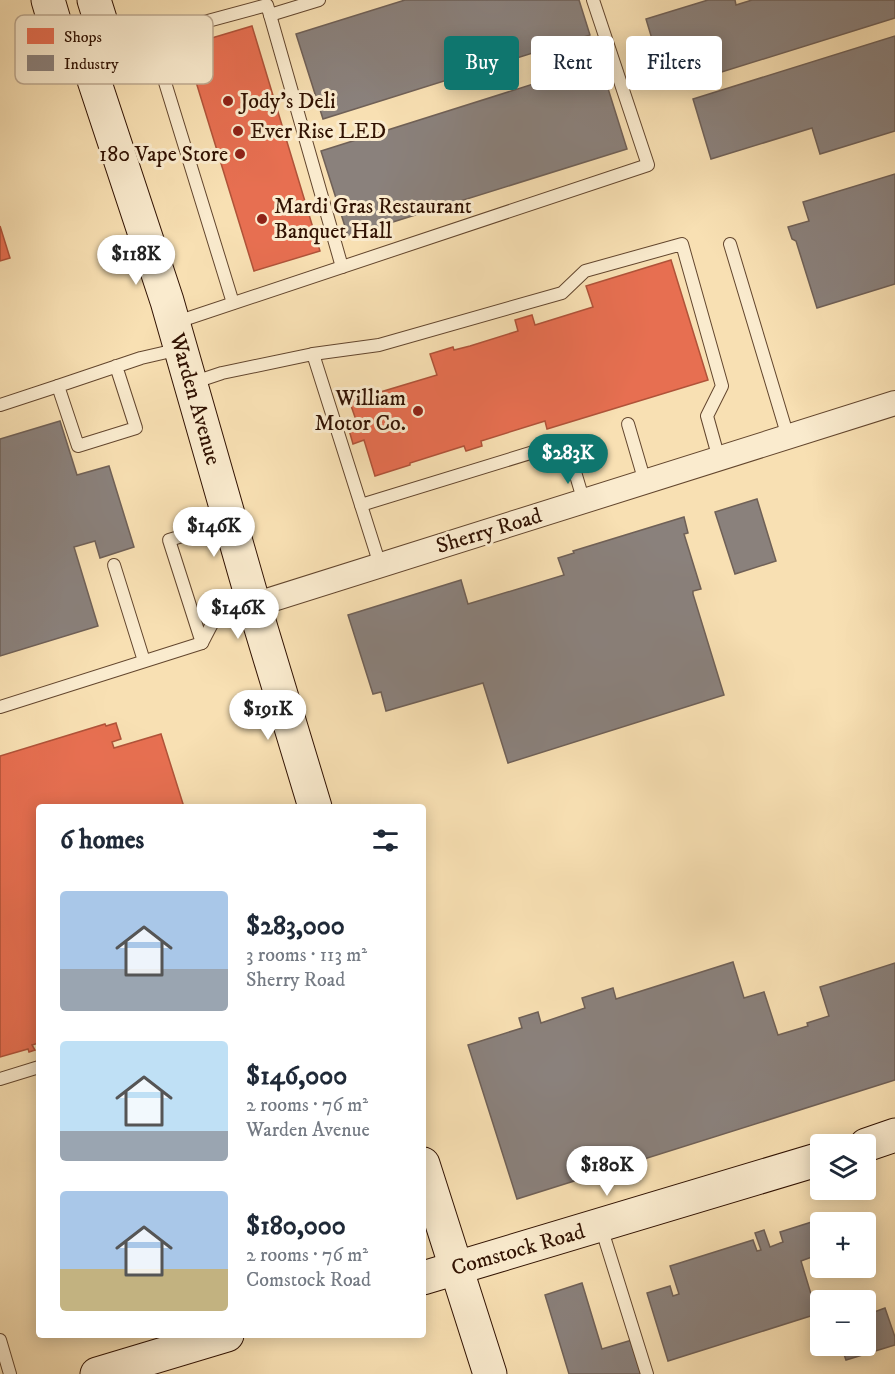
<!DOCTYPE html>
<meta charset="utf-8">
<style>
:root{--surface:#fff;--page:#f2f2f3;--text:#1f2937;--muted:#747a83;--accent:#0f766e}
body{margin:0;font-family:"IM FELL DW Pica",serif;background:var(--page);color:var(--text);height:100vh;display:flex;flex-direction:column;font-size:22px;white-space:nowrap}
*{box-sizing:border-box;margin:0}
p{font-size:20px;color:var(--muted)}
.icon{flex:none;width:33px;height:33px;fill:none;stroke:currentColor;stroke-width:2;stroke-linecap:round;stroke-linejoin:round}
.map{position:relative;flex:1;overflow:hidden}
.drawer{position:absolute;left:36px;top:804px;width:390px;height:534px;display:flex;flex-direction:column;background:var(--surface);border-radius:6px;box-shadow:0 3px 15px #0003}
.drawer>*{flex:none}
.guide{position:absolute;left:444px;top:36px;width:360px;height:54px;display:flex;gap:12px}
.tools{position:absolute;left:810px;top:1134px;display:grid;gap:12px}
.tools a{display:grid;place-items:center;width:66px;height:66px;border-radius:6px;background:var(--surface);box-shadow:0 3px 15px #0003;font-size:30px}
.price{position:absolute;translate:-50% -51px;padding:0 14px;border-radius:21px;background:#fff;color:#222;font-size:20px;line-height:39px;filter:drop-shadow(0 2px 3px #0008)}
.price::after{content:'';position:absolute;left:50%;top:36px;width:18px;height:14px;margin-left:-9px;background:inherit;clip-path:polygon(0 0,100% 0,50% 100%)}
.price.on{background:var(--accent);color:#fff}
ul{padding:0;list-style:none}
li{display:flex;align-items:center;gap:18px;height:150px;padding:0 24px}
li span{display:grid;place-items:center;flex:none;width:168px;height:120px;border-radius:6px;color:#555}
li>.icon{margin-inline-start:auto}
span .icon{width:72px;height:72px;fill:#fffc;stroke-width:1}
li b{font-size:26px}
h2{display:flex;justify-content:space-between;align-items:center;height:72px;padding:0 24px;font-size:26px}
.chip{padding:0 21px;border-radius:6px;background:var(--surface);box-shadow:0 3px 15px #0003;font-size:21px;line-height:54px}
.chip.on{background:var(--accent);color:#fff}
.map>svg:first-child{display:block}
</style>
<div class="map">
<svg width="895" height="1374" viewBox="0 0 895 1374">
<rect width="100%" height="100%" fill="#f8e0b3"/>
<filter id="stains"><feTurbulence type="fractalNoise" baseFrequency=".00333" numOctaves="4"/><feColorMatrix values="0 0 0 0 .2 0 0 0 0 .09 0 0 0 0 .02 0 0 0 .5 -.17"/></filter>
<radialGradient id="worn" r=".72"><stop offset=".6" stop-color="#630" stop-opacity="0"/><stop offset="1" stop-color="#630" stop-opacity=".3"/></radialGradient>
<g fill="#e76f51" stroke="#b05339" stroke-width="1.5">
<polygon points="252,26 320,251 254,271 185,46"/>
<polygon points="0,226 10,258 0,261"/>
<polygon points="671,260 708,380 547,429 545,421 481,441 482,446 466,451 464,446 410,463 410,465 375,476 364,440 353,444 347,423 356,420 349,400 352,398 376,391 377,393 437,375 430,354 453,347 454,350 470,346 518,331 515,320 532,315 535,325 593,307 586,286"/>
<polygon points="116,723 121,739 112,742 114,748 161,734 184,807 39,807 39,1043 32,1045 35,1050 29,1052 28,1049 0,1057 0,756 105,724 106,726"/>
</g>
<g fill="#8a817c" stroke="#6f6057" stroke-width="1.5">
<polygon points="405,0 579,0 590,35 323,119 296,34"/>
<polygon points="708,0 735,0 736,5 752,0 895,0 895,18 667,89 646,19"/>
<polygon points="895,36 895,131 820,154 812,128 711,159 693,99"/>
<polygon points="600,63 627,149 348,236 321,151"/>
<polygon points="895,174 895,284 817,308 796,241 792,239 788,227 809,221 803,202"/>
<polygon points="60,421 77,475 109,466 134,547 100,558 95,541 74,547 98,626 0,656 0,439"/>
<polygon points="757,499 776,561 735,574 715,512"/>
<polygon points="684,517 688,533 684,534 701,589 693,591 693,594 724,695 508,763 483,683 386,711 381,692 373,694 348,615 461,580 468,604 564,575 558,558 574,553 573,551"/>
<polygon points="733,962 744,998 764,992 778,1035 808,1026 807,1023 829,1016 820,987 895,963 895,1080 517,1199 468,1045 522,1028 519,1018 538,1012 541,1023 585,1008 582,998 613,988 616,999"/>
<polygon points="818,1220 820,1227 820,1254 801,1261 817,1314 668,1361 647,1293 670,1286 673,1296 679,1294 670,1266 753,1240 757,1251 761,1250 755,1233 764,1230 770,1247 783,1242 780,1232"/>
<polygon points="582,1283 602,1349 632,1340 642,1374 569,1374 545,1295"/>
<polygon points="885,1308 895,1337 895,1345 846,1360 841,1346 866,1346 866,1315"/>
</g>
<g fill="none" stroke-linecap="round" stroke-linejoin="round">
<defs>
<g id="lane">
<polyline points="270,15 342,267"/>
<polyline points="151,37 233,303"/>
<polyline points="104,49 267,5 270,15 319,0"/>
<polyline points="730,244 788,437"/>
<polyline points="174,323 648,165 593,0"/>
<polyline points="313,354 379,345 562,293 585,271 682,244 722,386 707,416 719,459"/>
<polyline points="116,366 136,428 78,446 58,386 141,358 180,349"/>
<polyline points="192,383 222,373 313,354 380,565"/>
<polyline points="0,405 58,386"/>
<polyline points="628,424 645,482"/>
<polyline points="361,505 566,442 584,502"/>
<polyline points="114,565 144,661"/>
<polyline points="202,643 169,540 228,522"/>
<polyline points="0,707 202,643 215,618 253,606"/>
<polyline points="0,1079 39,1067"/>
<polyline points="601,1227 647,1374"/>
<polyline points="0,1340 10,1374"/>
</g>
<polyline id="street" points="254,605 895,403"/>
<g id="secondary">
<polyline points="48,0 61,44 88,62 167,301 254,605 315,807"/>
<polyline points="88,62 105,35 94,0"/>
<polyline points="866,1145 895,1135"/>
<polyline points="423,1164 490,1374"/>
<polyline points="423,1278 820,1159"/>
<polyline points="97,1374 227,1335"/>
</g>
</defs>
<use href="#lane" stroke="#63462e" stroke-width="14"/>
<use href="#street" stroke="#63462e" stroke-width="26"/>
<use href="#secondary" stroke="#311202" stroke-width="35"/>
<use href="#lane" stroke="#faebce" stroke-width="12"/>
<use href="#street" stroke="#faebce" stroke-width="24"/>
<use href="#secondary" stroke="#faebce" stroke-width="33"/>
</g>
<g fill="#8f2418" stroke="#faebce" stroke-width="2">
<circle cx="228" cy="101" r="6"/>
<circle cx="238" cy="131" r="6"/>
<circle cx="240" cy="154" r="6"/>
<circle cx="262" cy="219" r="6"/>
<circle cx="418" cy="411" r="6"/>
</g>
<g text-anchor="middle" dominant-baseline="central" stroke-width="6" stroke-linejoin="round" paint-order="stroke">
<g font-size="22" fill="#311202" stroke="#faebce" text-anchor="start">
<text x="240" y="101">Jody's Deli</text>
<text x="250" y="131">Ever Rise LED</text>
<text x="228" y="154" text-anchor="end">180 Vape Store</text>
<text x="274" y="206">Mardi Gras Restaurant<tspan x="274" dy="25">Banquet Hall</tspan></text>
<text x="406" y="398" text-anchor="end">William<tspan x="406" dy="25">Motor Co.</tspan></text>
</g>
<g font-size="22" fill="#311202" stroke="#faebce">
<text transform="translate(195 399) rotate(74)">Warden Avenue</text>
<text transform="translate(489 531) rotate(-17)">Sherry Road</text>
<text transform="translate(518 1250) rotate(-16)">Comstock Road</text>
</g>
</g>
<rect x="15" y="15" width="198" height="69" rx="9" fill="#faebce" stroke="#beaa91" stroke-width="1.5"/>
<rect x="27" y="28" width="27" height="16" fill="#e76f51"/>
<rect x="27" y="55" width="27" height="16" fill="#8a817c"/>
<g font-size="16" fill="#311202">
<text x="64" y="42">Shops</text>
<text x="64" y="69">Industry</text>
</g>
<rect width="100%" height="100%" filter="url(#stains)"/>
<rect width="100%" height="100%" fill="url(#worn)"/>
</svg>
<div class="tools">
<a><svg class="icon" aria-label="layers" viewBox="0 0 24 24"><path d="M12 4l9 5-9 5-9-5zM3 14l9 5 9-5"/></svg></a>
<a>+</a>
<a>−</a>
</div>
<b class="price" style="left:136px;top:286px">$118K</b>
<b class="price on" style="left:568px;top:485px">$283K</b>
<b class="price" style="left:214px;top:558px">$146K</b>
<b class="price" style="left:238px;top:640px">$146K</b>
<b class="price" style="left:268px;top:741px">$191K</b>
<b class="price" style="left:607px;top:1197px">$180K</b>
<div class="guide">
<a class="chip on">Buy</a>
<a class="chip">Rent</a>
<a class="chip">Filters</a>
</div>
<section class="drawer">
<h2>6 homes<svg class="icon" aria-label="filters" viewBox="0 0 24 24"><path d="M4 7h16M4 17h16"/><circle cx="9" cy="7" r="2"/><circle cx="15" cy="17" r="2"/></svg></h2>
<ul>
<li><span style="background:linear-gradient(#a9c7e8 65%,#9aa5b1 0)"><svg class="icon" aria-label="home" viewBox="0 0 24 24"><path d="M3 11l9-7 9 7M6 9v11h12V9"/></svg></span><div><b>$283,000</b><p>3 rooms · 113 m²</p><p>Sherry Road</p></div></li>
<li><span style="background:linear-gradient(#bfe0f5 75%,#9aa5b1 0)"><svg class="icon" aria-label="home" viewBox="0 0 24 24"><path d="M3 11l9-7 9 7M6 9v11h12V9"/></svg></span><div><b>$146,000</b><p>2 rooms · 76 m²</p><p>Warden Avenue</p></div></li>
<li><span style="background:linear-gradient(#a9c7e8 65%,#c2b280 0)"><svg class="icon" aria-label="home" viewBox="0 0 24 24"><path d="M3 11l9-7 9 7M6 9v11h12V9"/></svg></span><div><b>$180,000</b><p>2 rooms · 76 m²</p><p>Comstock Road</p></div></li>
</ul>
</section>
</div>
